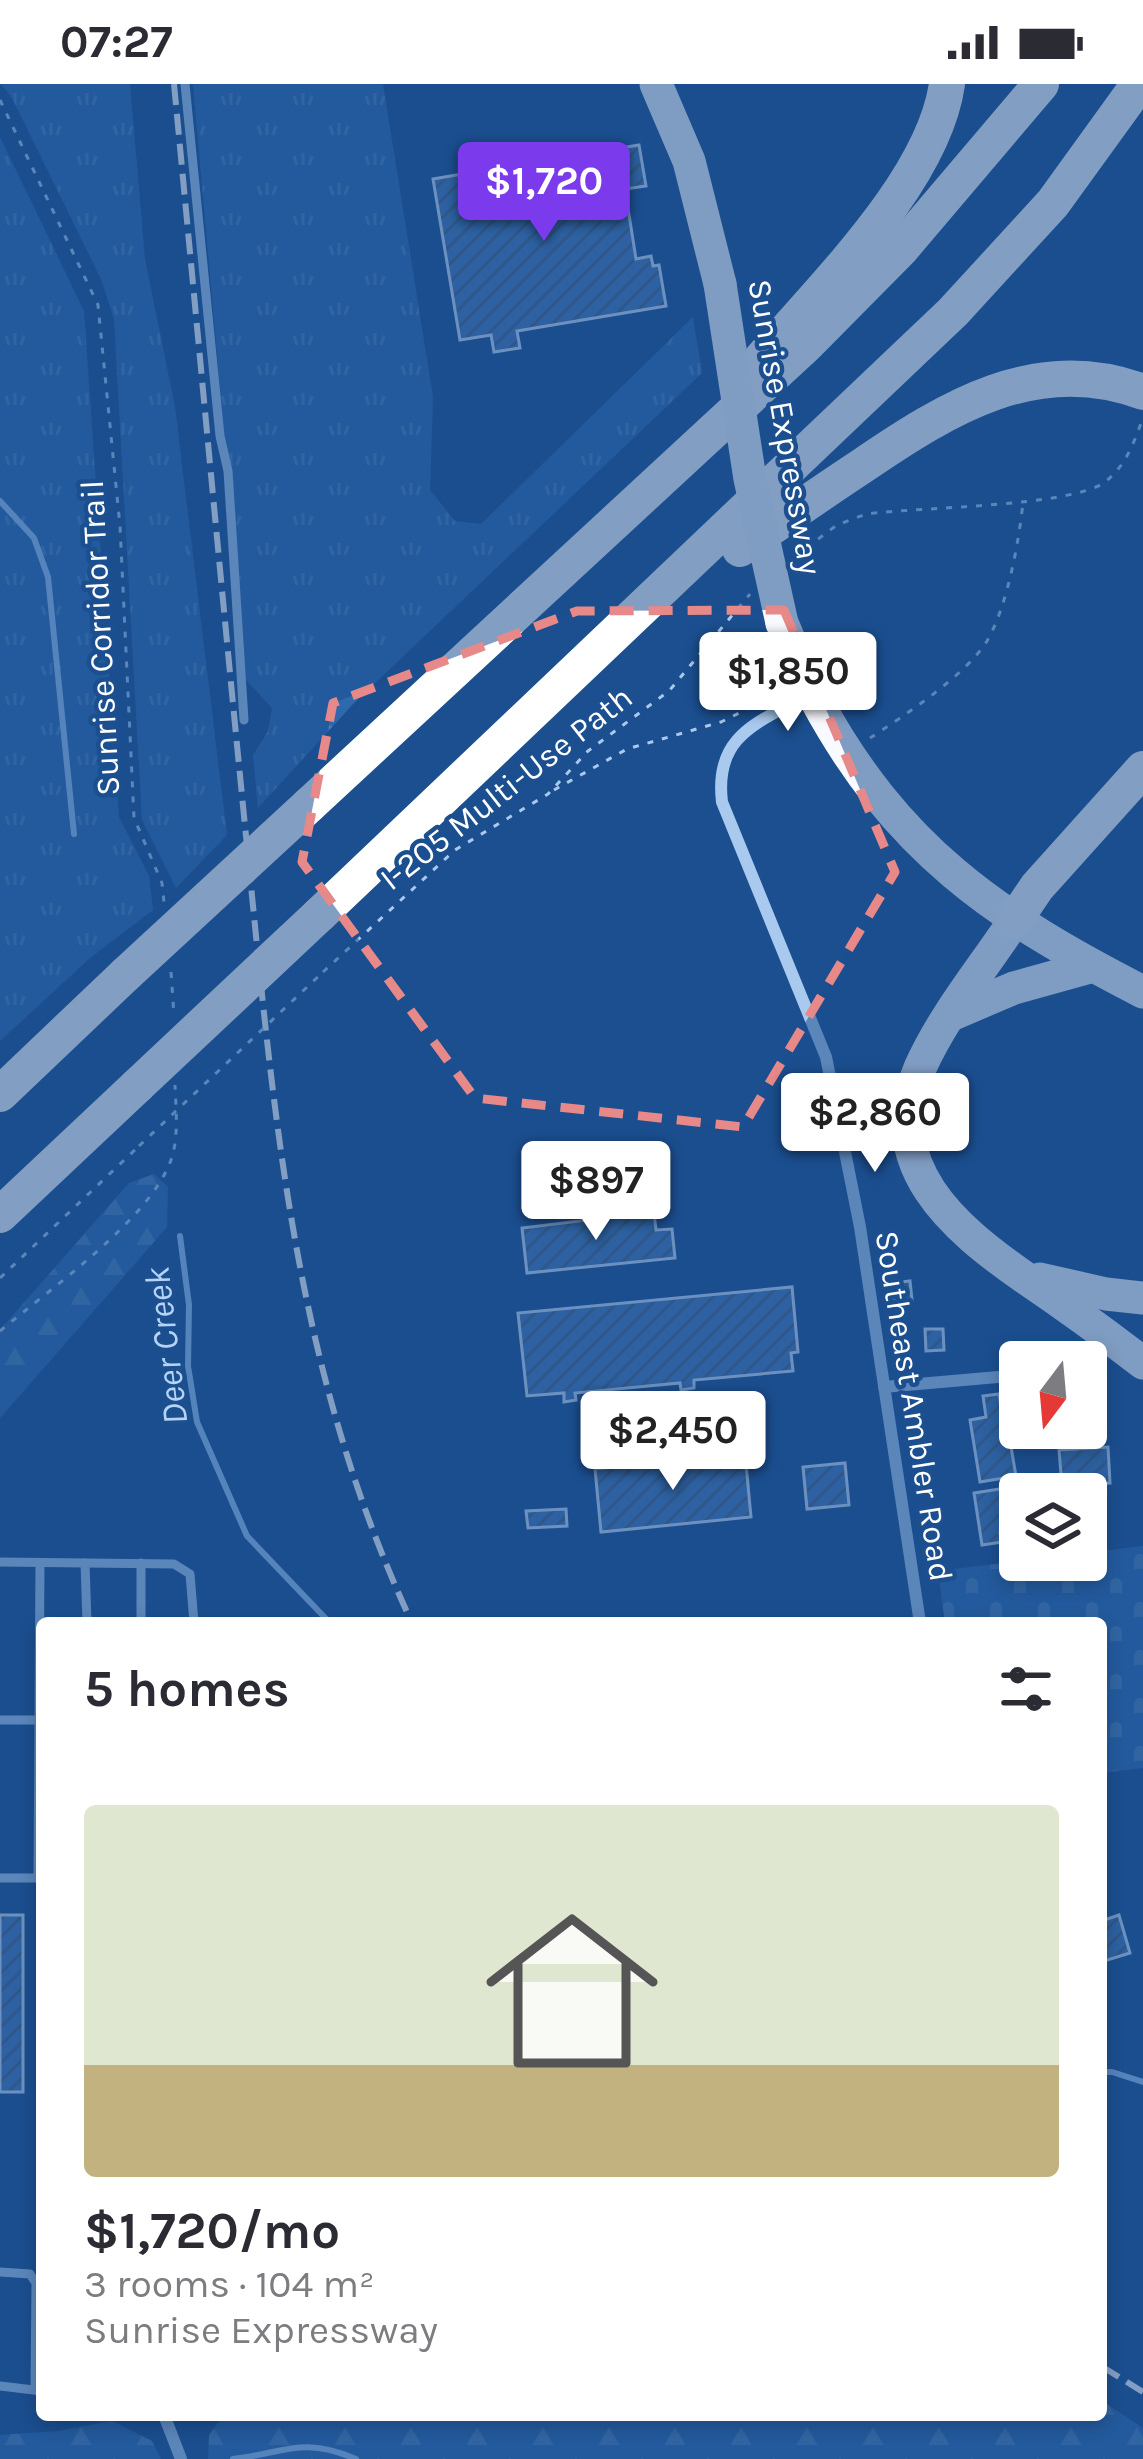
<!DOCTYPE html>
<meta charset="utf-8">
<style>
:root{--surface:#fff;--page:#f2f2f3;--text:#2b2b33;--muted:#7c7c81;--line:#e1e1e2;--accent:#7c3aed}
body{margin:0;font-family:Karla,sans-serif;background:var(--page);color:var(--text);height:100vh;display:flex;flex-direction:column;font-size:45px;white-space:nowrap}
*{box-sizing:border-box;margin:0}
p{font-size:39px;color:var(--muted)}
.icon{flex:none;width:66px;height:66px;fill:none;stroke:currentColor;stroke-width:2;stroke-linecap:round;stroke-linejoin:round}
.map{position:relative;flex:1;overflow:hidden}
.drawer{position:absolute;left:36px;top:1533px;width:1071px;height:804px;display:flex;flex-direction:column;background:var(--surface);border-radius:12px;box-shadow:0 6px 18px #0003}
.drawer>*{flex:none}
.needle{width:78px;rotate:196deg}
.controls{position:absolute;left:999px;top:1257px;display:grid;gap:24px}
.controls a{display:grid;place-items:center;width:108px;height:108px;border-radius:12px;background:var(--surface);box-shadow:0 6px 18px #0003;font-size:60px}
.price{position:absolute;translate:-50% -102px;padding:0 27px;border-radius:12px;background:#fff;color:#222;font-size:39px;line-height:78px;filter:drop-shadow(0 3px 6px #0008)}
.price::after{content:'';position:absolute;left:50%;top:72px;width:36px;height:27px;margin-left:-18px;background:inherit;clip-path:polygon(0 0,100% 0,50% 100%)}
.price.selected{background:var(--accent);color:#fff}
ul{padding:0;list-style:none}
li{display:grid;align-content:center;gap:24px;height:636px;padding:0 48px}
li+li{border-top:3px solid var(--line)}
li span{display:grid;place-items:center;height:372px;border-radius:12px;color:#555}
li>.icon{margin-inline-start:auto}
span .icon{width:216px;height:216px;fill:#fffc;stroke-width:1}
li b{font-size:51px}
h2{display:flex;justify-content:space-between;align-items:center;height:144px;padding:0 48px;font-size:51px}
.status{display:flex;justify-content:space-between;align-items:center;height:84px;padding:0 60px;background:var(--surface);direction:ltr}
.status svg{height:33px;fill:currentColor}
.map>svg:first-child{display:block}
</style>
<div class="status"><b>07:27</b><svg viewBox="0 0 49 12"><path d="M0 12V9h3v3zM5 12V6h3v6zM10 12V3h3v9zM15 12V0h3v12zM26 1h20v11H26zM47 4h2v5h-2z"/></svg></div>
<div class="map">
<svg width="1143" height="2375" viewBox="0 0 1143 2375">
<defs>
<pattern id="grass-tufts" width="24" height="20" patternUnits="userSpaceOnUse" patternTransform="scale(3)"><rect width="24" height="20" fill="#2e69ad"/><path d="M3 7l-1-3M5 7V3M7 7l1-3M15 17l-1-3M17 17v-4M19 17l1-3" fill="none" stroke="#4d80b9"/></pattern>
<pattern id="forest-firs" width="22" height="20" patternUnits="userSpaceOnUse" patternTransform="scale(3)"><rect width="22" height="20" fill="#2e69ad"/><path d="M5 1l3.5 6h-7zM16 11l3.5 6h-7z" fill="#4d80b9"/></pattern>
<pattern id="cemetery-stones" width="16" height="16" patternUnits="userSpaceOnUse" patternTransform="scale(3)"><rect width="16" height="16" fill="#2e69ad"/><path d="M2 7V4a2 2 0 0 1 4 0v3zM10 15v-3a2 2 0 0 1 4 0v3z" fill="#4d80b9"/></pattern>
<pattern id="building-hatch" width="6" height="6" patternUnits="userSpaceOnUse" patternTransform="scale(3)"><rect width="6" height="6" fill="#4478b7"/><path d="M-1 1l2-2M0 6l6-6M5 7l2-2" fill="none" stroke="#486282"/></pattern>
</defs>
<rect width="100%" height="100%" fill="#1b4f8f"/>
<g fill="url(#grass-tufts)">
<polygon points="1,0 130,0 145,175 175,323 227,751 176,804 142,736 114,235 101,195 12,14"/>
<polygon points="193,0 383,0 433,313 430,406 455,437 481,440 693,233 702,289 354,619 258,724 253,671 268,647 272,624 246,596"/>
<polygon points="0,53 84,227 119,733 149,792 153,826 90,874 0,957"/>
</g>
<g fill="url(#forest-firs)">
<polygon points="154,1090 168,1103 167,1143 0,1334 0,1246 129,1099"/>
<polygon points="1101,2316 1143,2344 1143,2375 208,2375 209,2351 224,2331 1101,2331"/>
<polygon points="112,2337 152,2357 161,2375 0,2375 0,2351 58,2347"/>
</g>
<polygon fill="url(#cemetery-stones)" points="1143,1462 1143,1684 1101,1689 1101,1539 945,1539 938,1487 1028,1476 1086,1476 1086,1469"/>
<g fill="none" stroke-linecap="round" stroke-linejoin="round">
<g stroke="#9cc4f0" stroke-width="6">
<polyline points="0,417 34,454 48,493 74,750"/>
<polyline points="180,1152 189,1221 188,1282 197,1338 247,1452 330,1539"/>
<polyline points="1101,1988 1112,1988 1143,1998"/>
<path d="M233,2375C285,2369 302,2352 356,2375"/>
</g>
</g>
<g fill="url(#building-hatch)" stroke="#cfe3fa" stroke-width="3">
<polygon points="639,61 646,102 625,105 636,175 651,172 653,182 659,181 666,222 517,247 520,264 494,268 491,251 460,256 433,95 514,81 512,71 539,67 541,77"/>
<polygon points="654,1128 656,1146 672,1145 675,1174 527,1189 522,1144"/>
<polygon points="910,1197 912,1216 894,1217 892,1199"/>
<polygon points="792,1203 798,1268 791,1269 793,1287 694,1296 694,1304 681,1306 680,1299 575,1309 576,1316 564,1318 564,1309 527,1312 518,1229"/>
<polygon points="925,1245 943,1245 944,1266 926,1267"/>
<polygon points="999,1310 1002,1329 1020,1326 1020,1344 1028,1344 1030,1353 1010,1357 1016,1392 980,1398 970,1336 986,1333 983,1312"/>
<polygon points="1108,1363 1110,1399 1062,1402 1059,1366"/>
<polygon points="745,1369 751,1433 601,1448 595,1385"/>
<polygon points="845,1379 849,1421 807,1425 803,1383"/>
<polygon points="1006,1404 1012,1448 1000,1449 1002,1458 982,1461 974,1409"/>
<polygon points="566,1425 567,1442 528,1444 526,1427"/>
<rect x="0" y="1831" width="23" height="177"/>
<polygon points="1119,1831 1130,1869 1101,1878 1101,1837"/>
</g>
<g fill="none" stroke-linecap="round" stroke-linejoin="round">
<g stroke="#a9c9ee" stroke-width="3" stroke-dasharray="6 9" stroke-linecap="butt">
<polyline points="0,16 98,221 120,442 134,734 162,799 164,818"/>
<path d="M794,473L837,441L866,430C918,423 1071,423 1105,398C1126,382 1134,358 1143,334"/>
<path d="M870,654C904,632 966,591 987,557C1007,523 1019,458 1023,418"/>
<polyline points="554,706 627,665 721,638 751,623 765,602 778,596"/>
<polyline points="171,888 174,932"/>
<polyline points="323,888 455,766 548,710 588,667 669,607 750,510"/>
<polyline points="0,1194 139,1062"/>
<path d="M0,1247C49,1206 150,1135 171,1076C179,1053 176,1026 175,1001"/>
</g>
<g stroke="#a9c9ee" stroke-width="9">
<polyline points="185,0 220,352 228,387 244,636"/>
<polyline points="0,1478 174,1480 190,1490 194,1539"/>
<polyline points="85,1479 87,1539"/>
<polyline points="141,1479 141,1539"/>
<polyline points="0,1636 42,1636"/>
<polyline points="0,1794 42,1794"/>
<polyline points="38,1794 40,1479"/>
<polyline points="0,2188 30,2190 36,2199 35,2306"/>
<polyline points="0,2302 42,2307"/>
</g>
<g stroke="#a9c9ee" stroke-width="12">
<path d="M807,611C758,639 714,651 722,718L826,973L860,1143L920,1539"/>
<polyline points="884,1303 1020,1291"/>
<polyline points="164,2331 181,2375"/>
</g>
<g stroke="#f8faff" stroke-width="33">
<polyline points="656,0 689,77 720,200"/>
<path d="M782,539C793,563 802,590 815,614C896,765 995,832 1143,908"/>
<path d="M1014,837C983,884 943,932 920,984C878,1081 954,1144 1024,1193C1064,1220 1104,1249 1143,1279"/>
<polyline points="953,930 1014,904 1093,882"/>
<polyline points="1040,1195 1106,1210 1143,1214"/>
</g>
<g stroke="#fff" stroke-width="36">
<path d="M758,279C821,204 933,98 947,0"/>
<path d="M740,465C781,437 821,409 862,382C947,324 1037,268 1143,308"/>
<polyline points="309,721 805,262 901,165 1041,0"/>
<polyline points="319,831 953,228 1053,119 1139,0"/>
<polyline points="1014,837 1037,803 1143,685"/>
<polyline points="0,1010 125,891"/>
<polyline points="0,1131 137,1002"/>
</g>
<g stroke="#fff" stroke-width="6" stroke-dasharray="21 9" stroke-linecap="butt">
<path d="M174,0C198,251 221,501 246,752C274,1028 292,1282 412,1539"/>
<polyline points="1101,2282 1143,2308"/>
</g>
<polyline stroke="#a9c9ee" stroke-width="3" stroke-dasharray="6 9" stroke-linecap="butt" points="139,1062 323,888"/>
<polyline stroke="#f8faff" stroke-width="33" points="720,200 750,395 782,539"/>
<g stroke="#fff" stroke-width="36">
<polyline points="125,891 309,721"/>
<polyline points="137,1002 319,831"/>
</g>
</g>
<path d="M0 0H1143V2375H0ZM784,526L895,788L743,1043L475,1014L302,778L333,619L577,527Z" fill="#1b4f8f" fill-opacity=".55" fill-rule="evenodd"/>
<path fill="none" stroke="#e88989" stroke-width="9" stroke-dasharray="24 15" stroke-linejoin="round" d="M784,526L895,788L743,1043L475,1014L302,778L333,619L577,527Z"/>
<g text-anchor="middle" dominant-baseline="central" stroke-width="9" stroke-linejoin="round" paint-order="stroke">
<g font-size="33" fill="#fff" stroke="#1b4f8f">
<text transform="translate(785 343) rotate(80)">Sunrise Expressway</text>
<text transform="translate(100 554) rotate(-93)">Sunrise Corridor Trail</text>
<text transform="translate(506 704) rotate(-38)">I-205 Multi-Use Path</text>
<text transform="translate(914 1322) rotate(81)">Southeast Ambler Road</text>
</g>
<g font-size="36" font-style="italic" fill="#b5d3f5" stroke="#1b4f8f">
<text transform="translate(166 1262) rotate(-97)">Deer Creek</text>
</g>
</g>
</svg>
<div class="controls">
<a><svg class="needle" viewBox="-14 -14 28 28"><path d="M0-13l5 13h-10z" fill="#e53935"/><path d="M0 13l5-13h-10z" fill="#7c7c81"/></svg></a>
<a><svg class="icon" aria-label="layers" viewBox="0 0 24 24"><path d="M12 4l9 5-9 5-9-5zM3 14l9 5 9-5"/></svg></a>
</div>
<b class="price selected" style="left:544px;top:160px">$1,720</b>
<b class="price" style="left:788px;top:650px">$1,850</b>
<b class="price" style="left:875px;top:1091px">$2,860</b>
<b class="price" style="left:596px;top:1159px">$897</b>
<b class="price" style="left:673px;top:1409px">$2,450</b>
<section class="drawer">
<h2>5 homes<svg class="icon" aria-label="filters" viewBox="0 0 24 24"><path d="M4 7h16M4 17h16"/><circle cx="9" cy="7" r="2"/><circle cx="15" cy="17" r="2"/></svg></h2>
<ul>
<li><span style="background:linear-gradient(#dfe7d0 70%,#c2b280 0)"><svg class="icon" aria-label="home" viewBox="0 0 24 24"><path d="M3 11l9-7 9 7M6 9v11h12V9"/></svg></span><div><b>$1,720/mo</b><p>3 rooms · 104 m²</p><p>Sunrise Expressway</p></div></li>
</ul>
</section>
</div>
